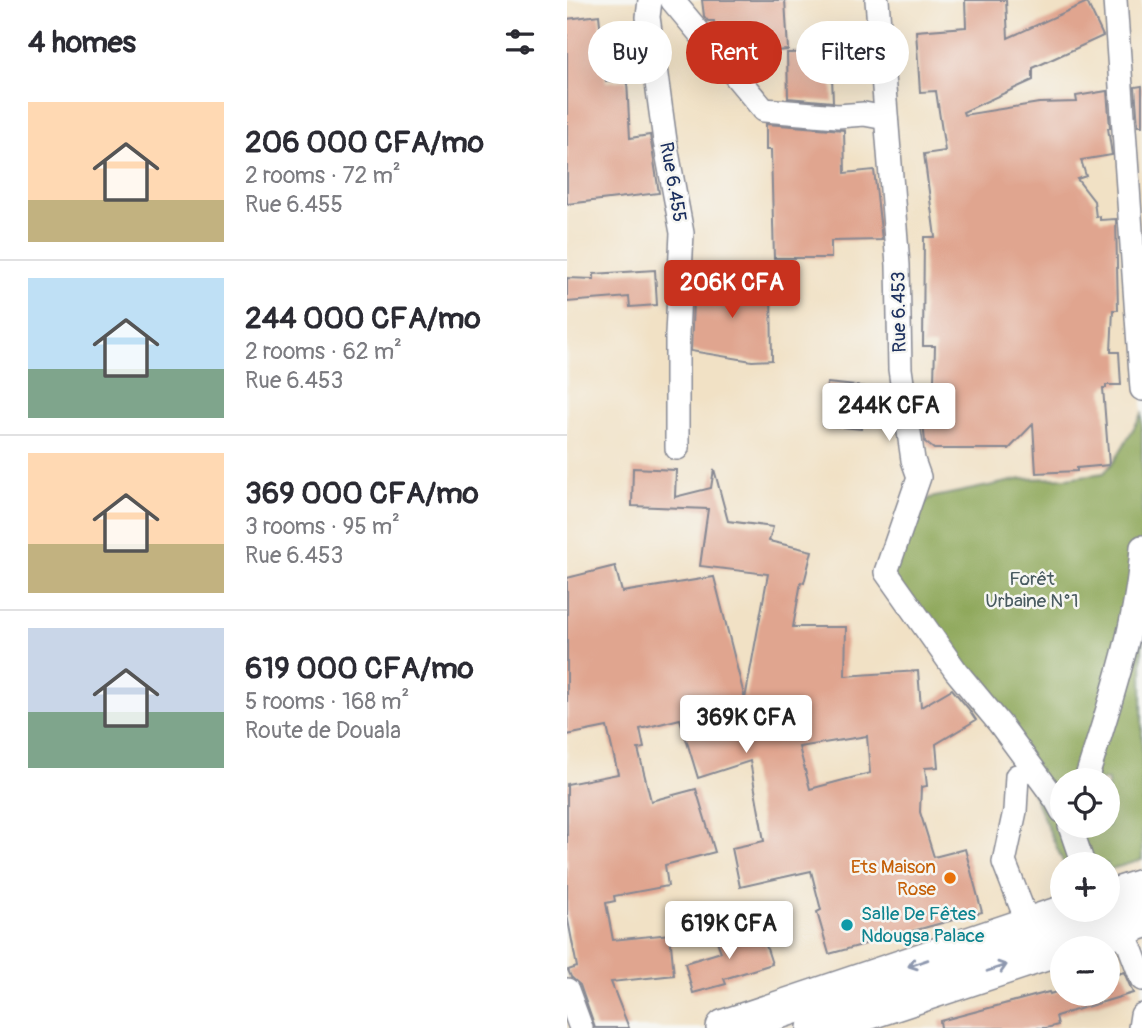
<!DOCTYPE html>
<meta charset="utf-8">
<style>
:root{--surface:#fff;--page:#f7f7f7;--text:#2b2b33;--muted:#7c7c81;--line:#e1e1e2;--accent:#c8321e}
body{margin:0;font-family:Pangolin,sans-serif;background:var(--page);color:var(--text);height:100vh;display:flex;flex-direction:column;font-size:26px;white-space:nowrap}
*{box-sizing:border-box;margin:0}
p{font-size:23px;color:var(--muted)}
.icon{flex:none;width:38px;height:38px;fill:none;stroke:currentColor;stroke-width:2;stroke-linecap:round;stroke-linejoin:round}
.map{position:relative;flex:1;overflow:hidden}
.details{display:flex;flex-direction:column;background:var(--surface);width:567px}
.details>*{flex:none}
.guide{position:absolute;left:21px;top:21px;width:448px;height:63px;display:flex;gap:14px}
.tools{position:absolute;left:483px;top:768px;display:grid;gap:14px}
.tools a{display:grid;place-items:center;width:70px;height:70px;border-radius:50%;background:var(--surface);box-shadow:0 7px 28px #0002;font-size:35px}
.price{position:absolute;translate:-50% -60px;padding:0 16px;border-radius:7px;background:#fff;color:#222;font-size:23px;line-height:46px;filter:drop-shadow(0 2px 4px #0008)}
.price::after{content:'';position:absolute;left:50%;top:42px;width:21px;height:16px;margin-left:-10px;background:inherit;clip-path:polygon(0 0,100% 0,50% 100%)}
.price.selected{background:var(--accent);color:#fff}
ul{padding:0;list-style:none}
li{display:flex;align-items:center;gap:21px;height:175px;padding:0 28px}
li+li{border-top:2px solid var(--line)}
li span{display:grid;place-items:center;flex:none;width:196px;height:140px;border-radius:0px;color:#555}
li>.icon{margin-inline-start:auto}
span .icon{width:84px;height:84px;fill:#fffc;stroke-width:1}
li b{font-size:30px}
h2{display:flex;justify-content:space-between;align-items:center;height:84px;padding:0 28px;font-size:30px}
.pill{padding:0 24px;border-radius:32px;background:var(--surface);box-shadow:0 7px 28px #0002;font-size:24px;line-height:63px}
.pill.selected{background:var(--accent);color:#fff}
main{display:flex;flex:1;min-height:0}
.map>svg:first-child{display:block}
</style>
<main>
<section class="details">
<h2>4 homes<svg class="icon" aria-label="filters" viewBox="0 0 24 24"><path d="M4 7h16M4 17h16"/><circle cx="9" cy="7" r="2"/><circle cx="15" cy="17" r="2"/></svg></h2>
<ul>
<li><span style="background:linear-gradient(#ffd9b3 70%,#c2b280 0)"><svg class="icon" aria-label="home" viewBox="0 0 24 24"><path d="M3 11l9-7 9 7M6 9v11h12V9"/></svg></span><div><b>206 000 CFA/mo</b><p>2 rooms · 72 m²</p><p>Rue 6.455</p></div></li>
<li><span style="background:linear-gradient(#bfe0f5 65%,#7fa58c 0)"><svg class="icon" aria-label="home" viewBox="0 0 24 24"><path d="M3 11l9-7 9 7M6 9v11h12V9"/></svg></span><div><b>244 000 CFA/mo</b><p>2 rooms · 62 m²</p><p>Rue 6.453</p></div></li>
<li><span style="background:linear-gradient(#ffd9b3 65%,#c2b280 0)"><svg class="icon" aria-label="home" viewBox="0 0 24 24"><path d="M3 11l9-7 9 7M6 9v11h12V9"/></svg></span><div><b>369 000 CFA/mo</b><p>3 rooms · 95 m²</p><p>Rue 6.453</p></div></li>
<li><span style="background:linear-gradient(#c9d6e8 60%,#7fa58c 0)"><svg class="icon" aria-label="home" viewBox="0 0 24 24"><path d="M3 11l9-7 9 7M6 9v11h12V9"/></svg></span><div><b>619 000 CFA/mo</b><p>5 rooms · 168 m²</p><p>Route de Douala</p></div></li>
</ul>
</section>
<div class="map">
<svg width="575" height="1028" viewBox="0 0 575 1028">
<rect width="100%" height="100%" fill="#f6f6f2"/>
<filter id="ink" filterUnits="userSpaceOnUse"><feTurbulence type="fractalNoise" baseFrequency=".0143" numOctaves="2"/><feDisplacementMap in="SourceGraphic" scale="14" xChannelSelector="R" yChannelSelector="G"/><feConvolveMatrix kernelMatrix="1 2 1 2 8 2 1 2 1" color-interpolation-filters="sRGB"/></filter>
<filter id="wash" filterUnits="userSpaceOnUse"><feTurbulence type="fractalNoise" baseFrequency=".00686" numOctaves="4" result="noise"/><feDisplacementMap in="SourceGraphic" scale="28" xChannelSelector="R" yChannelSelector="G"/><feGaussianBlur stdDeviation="1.57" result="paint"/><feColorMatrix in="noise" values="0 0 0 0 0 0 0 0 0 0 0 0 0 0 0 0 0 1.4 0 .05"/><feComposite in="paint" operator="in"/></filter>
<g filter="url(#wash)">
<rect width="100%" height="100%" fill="#f1e1c5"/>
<path fill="#8ea75a" stroke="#546b5c" stroke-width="2" fill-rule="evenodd" d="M575,414V860L541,870V864H497L458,776L322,571L345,516L363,498L455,479L499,478L537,473L548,460ZM495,780H541V826H495Z"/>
<g id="blocks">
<g fill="#e0a58f" fill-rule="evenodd">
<polygon points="135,0 218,0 221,50 169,54 148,30 147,21 141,21 137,16"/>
<polygon points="398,0 439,0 441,38 520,2 536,36 466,68 466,80 396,112 397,115 472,103 510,102 509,96 540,91 543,128 541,128 545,155 514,160 519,176 510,179 527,201 529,217 533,216 533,220 549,219 551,310 546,310 544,352 552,352 554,385 539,385 539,388 536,388 542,465 510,468 510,471 469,473 466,424 442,449 367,449 358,442 354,401 370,401 367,381 368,346 356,346 357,237 368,237 357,154 378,151 369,91 353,92 349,31 399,27"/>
<polygon points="32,15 39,82 60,80 63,138 83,135 92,193 0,204 0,19"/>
<polygon points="264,52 266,102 221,98 220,53"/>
<polygon points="575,86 575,126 571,126 568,87"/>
<polygon points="199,124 277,130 278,173 307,170 315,240 264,241 264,258 207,258 204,150 199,150"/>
<polygon points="88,270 90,305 63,307 62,297 0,302 0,278 27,279 27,274"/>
<polygon points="127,276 204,288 205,360 185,361 124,351"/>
<polygon points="260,383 298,387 294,429 256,425"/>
<path d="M66,468L109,470L108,497L144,488L147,469L161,521L206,527L202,541L245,551L237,583L234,582L226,627H279L278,676L351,671L354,707L385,689L401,708L409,720L369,744L371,767L358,768L360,786L354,787L353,812L367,857L398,849L415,912L262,954L250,912L254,910L244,871L173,887L165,848L197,841L183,761L131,778L113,719L73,729L77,748L71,749L84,801L129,789L148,852L98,865L101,886L47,896L48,901L39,903L46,940L103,934L107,975L44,982L62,1028H28L13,985L4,977L1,970L10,967L0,915V784L51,774L40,727L0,735V578L48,566L55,592L147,577L178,699L201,574L133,566L141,509L65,506ZM300,736L303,773L243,789L232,747Z"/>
<polygon points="193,927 205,964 157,979 159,984 126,993 118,963 154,952 150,941"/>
<polygon points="557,972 566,993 489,1016 491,1025 479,1028 374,1028 373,1021 482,992 483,994 495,990 495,994 541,994 541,977"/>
</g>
</g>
</g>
<g filter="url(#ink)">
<use href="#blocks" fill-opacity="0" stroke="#868892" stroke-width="2"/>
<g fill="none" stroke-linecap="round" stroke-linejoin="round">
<defs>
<g id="minor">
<polyline points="83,0 81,17 98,141 115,233 110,334 110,448"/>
<polyline points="105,0 197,110 271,116 297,114 319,118"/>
<polyline points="310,0 331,265 333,369 346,460 352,477 319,572 389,671 433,724 489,800 495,811"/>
<polyline points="548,0 575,389"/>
<polyline points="450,776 448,811 437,862 462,926"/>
<path d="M519,780C542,705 570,627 575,547"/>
<polyline points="503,826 516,864"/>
<polyline points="555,926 575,979"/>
<polyline points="0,990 14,1028"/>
<polyline points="573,1028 575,1015"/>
</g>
<g id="primary">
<polyline points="541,899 575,888"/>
<polyline points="158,1028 509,910"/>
<polyline points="249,1028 575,920"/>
</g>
</defs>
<use href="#minor" stroke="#868892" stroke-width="26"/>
<use href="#primary" stroke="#868892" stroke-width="40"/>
<use href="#minor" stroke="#fff" stroke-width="23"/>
<use href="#primary" stroke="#fff" stroke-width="37"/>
</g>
<defs><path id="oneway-shaft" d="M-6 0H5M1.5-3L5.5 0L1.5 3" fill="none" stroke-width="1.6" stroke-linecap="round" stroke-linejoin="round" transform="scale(1.75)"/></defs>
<g stroke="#8d97ae">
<use href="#oneway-shaft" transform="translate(351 963) rotate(161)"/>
<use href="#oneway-shaft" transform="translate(430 968) rotate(-18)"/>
</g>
</g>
<circle fill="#e8710a" stroke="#f6f6f2" stroke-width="2.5" cx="383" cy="878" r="7"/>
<circle fill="#0f9aa8" stroke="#f6f6f2" stroke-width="2.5" cx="280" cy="925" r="7"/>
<g text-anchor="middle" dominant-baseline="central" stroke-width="5" stroke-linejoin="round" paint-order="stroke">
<g font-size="19" fill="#1b2f5e" stroke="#f6f6f2">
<text transform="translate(106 182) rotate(80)">Rue 6.455</text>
<text transform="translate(332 312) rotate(-91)">Rue 6.453</text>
</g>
<g font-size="19" fill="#495b60" stroke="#f6f6f2">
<text x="465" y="579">Forêt<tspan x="465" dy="22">Urbaine N°1</tspan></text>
</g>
<g font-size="19" fill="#c56008" stroke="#f6f6f2" text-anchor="end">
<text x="369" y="867">Ets Maison<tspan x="369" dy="22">Rose</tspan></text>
</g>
<g font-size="19" fill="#0d838f" stroke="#f6f6f2" text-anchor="start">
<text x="294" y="914">Salle De Fêtes<tspan x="294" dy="22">Ndougsa Palace</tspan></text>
</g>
</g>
</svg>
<div class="tools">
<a><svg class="icon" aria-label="locate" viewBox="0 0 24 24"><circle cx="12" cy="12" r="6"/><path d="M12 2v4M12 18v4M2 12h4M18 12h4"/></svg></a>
<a>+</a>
<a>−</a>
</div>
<b class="price selected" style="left:165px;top:320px">206K CFA</b>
<b class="price" style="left:322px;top:443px">244K CFA</b>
<b class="price" style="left:179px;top:755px">369K CFA</b>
<b class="price" style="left:162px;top:961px">619K CFA</b>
<div class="guide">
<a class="pill">Buy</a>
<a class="pill selected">Rent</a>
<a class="pill">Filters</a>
</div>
</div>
</main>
